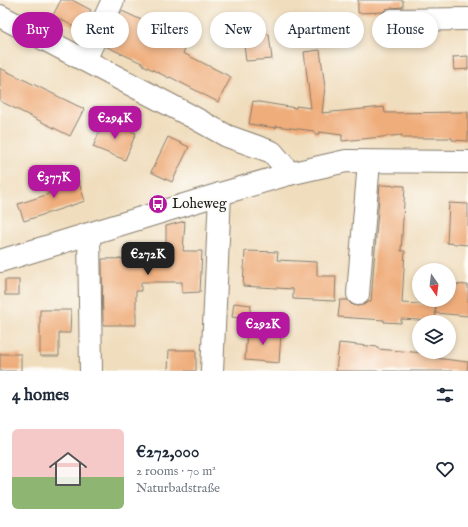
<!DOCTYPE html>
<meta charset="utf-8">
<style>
:root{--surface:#fff;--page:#f2f2f3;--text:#1f2937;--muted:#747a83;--line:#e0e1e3;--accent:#b5179e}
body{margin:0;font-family:"IM FELL English",serif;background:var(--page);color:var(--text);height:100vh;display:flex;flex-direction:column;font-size:15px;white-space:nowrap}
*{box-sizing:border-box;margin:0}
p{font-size:13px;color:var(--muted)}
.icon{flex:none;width:22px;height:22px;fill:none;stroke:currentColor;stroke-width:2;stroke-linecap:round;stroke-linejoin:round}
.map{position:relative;height:371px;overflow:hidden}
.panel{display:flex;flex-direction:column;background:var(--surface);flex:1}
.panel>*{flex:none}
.banner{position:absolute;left:12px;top:12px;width:444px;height:36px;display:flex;gap:8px}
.needle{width:26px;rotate:166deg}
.fabs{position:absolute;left:412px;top:263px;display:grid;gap:8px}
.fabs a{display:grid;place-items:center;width:44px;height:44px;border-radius:50%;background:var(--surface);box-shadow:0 2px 6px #0003;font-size:20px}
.price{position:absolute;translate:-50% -34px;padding:0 9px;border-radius:8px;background:var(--accent);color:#fff;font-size:13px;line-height:26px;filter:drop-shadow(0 1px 2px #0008)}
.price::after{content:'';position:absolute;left:50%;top:24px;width:12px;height:9px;margin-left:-6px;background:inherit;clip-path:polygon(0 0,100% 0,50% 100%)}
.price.active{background:#222;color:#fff}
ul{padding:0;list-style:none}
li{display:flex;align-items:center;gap:12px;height:100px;padding:0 12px}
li+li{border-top:1px solid var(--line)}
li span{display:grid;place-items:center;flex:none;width:112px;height:80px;border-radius:6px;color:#555}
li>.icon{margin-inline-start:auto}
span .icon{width:48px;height:48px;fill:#fffc;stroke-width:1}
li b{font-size:17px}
h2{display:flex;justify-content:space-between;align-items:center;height:48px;padding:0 12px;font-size:17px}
.chip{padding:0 14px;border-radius:18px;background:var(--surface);box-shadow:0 2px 6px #0003;font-size:14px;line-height:36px}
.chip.active{background:var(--accent);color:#fff}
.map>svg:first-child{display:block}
</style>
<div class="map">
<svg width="468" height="371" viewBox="0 0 468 371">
<rect width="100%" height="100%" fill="#fdfcf7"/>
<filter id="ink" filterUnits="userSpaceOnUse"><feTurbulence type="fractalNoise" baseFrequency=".025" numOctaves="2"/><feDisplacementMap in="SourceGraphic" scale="8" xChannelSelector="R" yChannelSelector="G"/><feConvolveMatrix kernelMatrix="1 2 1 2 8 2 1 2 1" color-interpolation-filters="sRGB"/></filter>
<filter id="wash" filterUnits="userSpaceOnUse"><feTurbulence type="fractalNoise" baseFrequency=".012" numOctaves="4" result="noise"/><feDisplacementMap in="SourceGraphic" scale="16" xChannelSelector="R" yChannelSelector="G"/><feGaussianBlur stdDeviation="0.9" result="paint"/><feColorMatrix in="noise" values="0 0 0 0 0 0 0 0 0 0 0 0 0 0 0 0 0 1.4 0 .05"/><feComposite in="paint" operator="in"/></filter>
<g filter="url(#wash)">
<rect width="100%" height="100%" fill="#f0ddbd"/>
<g id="blocks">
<g fill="#efad7b">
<polygon points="61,0 72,0 91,10 80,30 53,15"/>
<polygon points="358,0 403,0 403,7 391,8 386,9 383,12 358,13"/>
<polygon points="122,11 148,23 148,24 187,45 183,53 231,77 218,102 170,77 169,78 143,65 144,64 105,46"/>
<polygon points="269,34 272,59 246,61 243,37"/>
<polygon points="320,50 325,87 322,113 384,107 385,113 468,112 468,141 452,140 452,138 402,138 402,135 342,141 342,135 319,132 319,134 315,134 314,131 276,126 276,128 249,124 253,101 296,108 296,106 311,108 304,52"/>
<polygon points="468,56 468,69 454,70 453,57"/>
<polygon points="0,68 84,109 70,136 0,101"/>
<polygon points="104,121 136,133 125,160 93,147"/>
<polygon points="168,137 189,147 172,182 151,172"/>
<polygon points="77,177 85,201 24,221 18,204 49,194 46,186"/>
<polygon points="380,185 405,186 401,251 405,251 402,303 436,305 435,321 401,319 401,323 384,322 384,320 338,317 340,300 348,300 351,304 357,306 363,305 368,302 371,302"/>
<polygon points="449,203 468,204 468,245 447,243"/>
<polygon points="185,221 183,251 202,251 200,292 182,293 182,282 141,282 141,291 136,291 136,325 103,325 102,259 158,258 158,251 166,251 166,226"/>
<polygon points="245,251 278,252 277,260 317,262 317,276 336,276 335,301 293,299 293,289 243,286"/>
<rect x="5" y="280" width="14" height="15"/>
<polygon points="449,284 468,285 468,316 435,313 436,300 449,300"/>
<polygon points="234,303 251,305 249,319 232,317"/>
<polygon points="40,310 71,310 70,333 59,333 59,356 40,356"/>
<polygon points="247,330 281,333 279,363 245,360"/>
<polygon points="339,343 378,347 378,349 436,354 435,358 468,362 467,371 336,371"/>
<polygon points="169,350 196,350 196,371 168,371"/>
<rect x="0" y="354" width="21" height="17"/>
</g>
</g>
</g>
<g filter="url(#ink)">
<use href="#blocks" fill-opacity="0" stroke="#867c6c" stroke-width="1"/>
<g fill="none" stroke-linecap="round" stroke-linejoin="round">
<defs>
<g id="minor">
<polyline points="0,16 191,116 227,136 272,152 284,166 289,174"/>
<polyline points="392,20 468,19"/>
<polyline points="85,60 113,0"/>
<polyline points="89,235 91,371"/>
<polyline points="0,261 220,194 289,174 346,161 468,162"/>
<polyline points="358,294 369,162"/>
<polyline points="212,371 220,194"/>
</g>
</defs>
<use href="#minor" stroke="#867c6c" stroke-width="24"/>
<use href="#minor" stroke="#fff" stroke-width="22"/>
</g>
</g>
<defs>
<symbol id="bus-disc" viewBox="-11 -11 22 22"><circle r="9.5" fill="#b5179e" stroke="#fdfcf7"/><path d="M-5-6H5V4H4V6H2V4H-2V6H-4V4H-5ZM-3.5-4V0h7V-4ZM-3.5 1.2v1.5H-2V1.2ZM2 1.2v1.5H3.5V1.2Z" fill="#fff"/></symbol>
</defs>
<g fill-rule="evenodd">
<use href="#bus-disc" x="147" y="193" width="22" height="22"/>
</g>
<g text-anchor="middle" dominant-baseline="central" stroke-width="4" stroke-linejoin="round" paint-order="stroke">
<g font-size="14" fill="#1c1c1c" stroke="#fdfcf7" text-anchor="start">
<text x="172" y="204">Loheweg</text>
</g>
</g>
</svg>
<div class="fabs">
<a><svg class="needle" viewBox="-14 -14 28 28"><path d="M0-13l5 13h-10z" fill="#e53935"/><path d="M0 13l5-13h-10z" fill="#747a83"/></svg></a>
<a><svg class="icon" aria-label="layers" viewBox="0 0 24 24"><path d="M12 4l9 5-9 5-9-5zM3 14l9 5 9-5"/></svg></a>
</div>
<b class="price" style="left:115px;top:140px">€294K</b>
<b class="price" style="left:54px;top:199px">€377K</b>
<b class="price active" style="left:148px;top:276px">€272K</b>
<b class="price" style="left:263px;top:346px">€292K</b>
<div class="banner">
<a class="chip active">Buy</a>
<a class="chip">Rent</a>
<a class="chip">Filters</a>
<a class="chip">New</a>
<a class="chip">Apartment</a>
<a class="chip">House</a>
</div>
</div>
<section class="panel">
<h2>4 homes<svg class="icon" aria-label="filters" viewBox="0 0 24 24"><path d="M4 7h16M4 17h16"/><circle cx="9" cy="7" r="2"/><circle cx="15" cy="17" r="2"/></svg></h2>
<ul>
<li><span style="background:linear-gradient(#f6c9c9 60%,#8fb573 0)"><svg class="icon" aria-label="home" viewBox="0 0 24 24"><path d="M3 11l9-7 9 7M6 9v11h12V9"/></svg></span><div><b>€272,000</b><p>2 rooms · 70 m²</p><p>Naturbadstraße</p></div><svg class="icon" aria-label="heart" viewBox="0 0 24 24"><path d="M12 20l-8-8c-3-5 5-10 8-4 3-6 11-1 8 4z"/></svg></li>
</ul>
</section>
